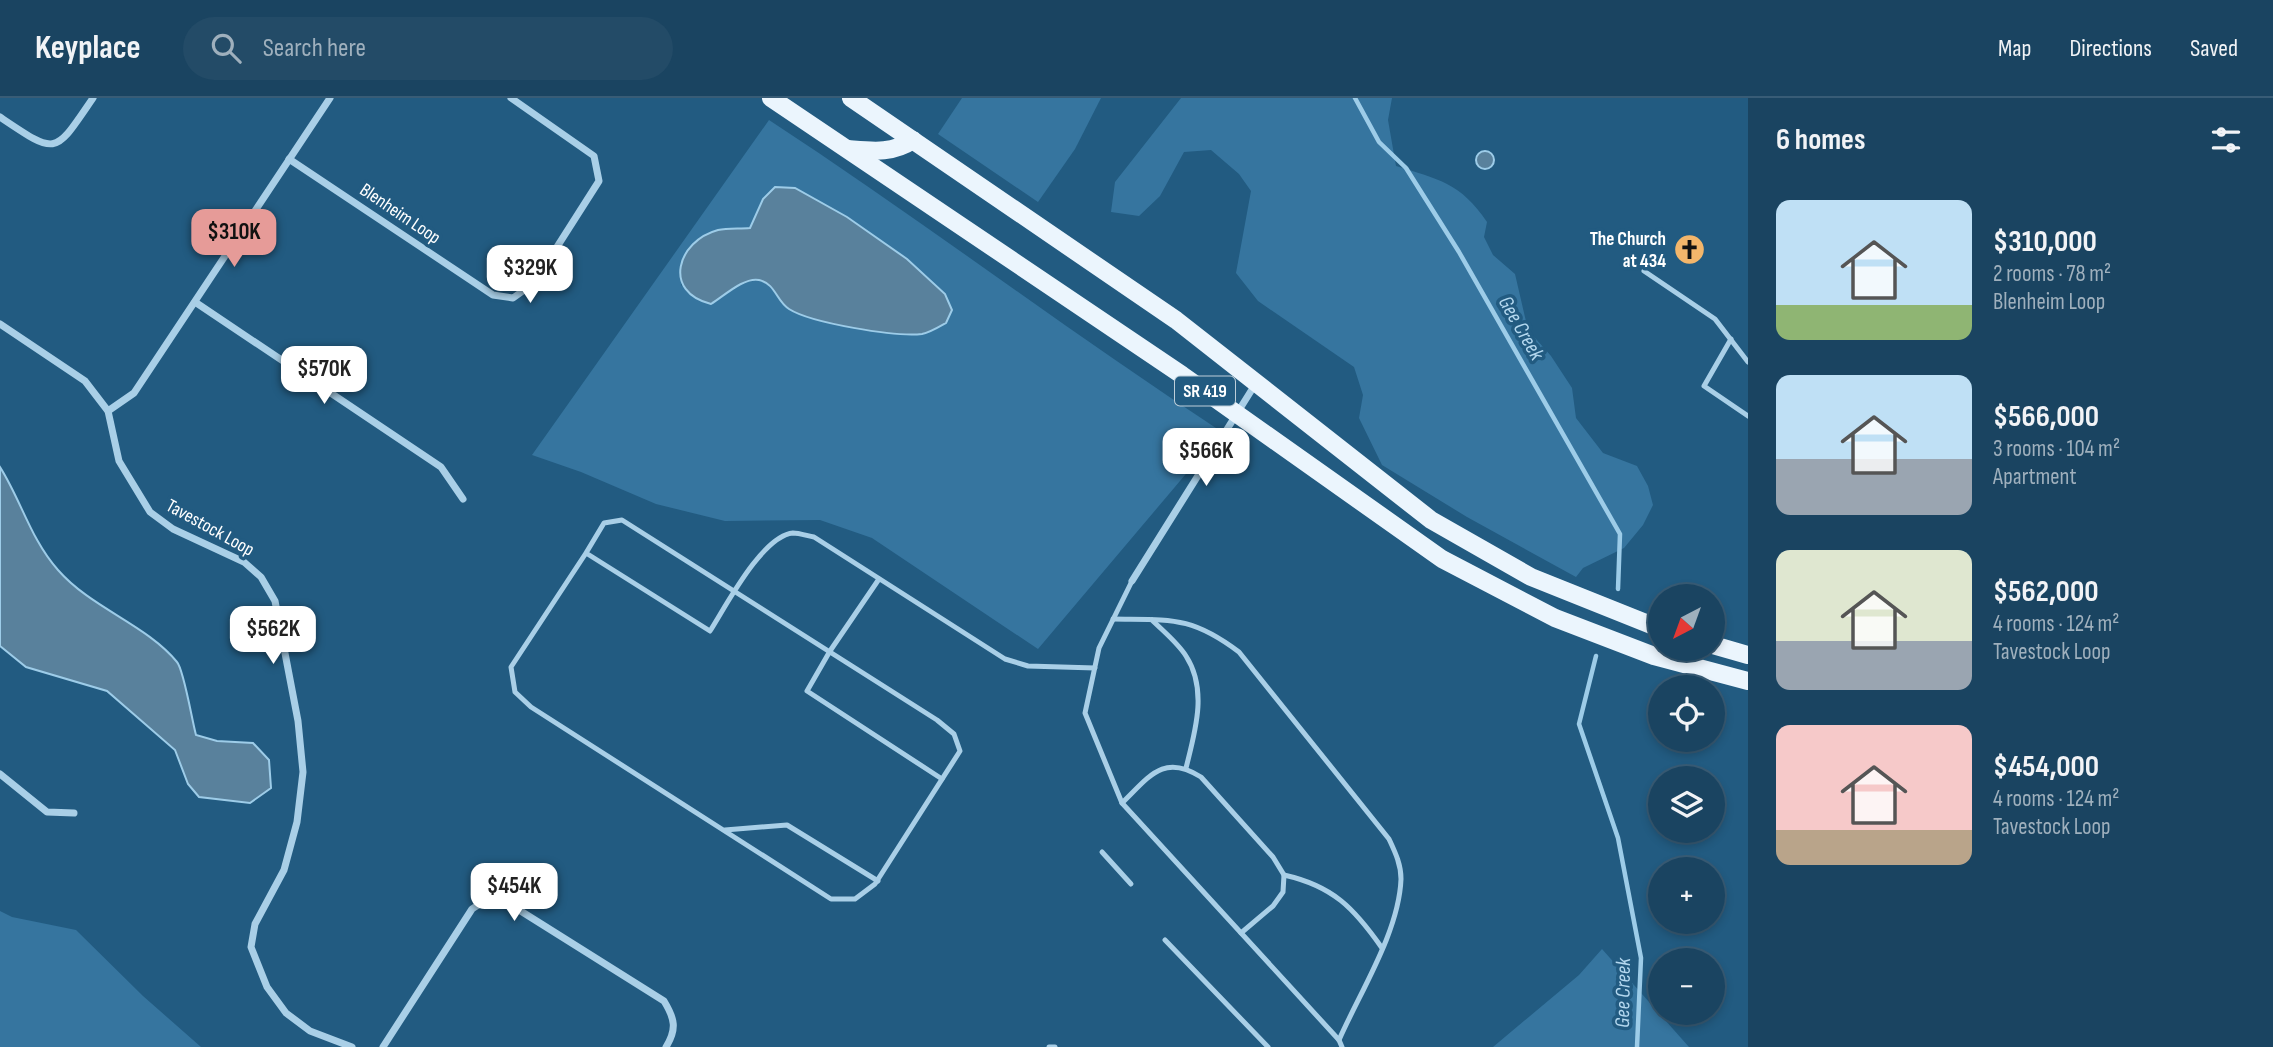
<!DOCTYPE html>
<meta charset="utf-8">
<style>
:root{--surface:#1a4461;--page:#234b67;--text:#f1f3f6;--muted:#9fb0bd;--line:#385c76;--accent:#e69b98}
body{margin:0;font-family:"Sofia Sans Condensed",sans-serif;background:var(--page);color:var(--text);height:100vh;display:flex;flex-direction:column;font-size:26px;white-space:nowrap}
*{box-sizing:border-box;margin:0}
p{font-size:23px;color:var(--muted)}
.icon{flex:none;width:38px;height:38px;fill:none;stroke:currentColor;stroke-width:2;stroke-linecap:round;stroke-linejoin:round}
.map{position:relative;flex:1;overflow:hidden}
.panel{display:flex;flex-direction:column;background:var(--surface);width:525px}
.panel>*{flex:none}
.needle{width:46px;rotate:221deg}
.controls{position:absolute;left:1648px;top:486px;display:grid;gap:14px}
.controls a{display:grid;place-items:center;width:77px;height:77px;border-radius:50%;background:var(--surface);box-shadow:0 4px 10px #0003,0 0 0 2px var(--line);font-size:35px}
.price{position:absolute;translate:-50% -60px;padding:0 16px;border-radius:14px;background:#fff;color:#222;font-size:23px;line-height:46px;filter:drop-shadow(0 2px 4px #0008)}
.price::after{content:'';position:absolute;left:50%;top:42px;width:21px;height:16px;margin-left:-10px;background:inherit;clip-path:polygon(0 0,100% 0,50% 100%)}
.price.active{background:var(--accent);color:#111}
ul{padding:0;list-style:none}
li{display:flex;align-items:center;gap:21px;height:175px;padding:0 28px}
li span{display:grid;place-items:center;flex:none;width:196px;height:140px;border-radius:14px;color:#555}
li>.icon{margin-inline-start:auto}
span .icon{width:84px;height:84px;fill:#fffc;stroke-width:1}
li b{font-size:30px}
h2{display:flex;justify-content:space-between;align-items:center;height:84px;padding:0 28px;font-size:30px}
header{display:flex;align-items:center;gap:42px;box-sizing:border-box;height:98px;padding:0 35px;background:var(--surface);border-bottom:2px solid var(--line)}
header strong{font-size:33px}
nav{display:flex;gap:38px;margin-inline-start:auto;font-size:24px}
.search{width:490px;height:63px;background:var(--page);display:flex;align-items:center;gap:18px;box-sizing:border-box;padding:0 24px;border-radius:38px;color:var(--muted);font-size:26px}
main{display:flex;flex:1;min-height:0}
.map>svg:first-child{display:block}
</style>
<header>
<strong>Keyplace</strong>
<div class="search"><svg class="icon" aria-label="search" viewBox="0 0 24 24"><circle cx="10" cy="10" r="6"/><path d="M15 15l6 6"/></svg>Search here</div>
<nav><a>Map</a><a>Directions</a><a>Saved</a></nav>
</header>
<main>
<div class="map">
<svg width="1748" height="949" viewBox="0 0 1748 949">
<rect width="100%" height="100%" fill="#225b81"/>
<g fill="#36759f" fill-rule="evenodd">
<polygon points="962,0 1101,0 1075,51 1038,104 938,36"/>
<path d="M1181,0H1392L1388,22L1396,68C1438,81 1461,85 1487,124L1484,139L1493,157L1515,176L1528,232L1551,258L1572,290L1576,320L1603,355L1637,368L1648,388L1653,407L1643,427L1624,450L1583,470L1576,479L1467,419L1382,367L1359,320L1363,297L1354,269L1258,203L1236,175L1251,93L1239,76L1211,52L1184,54L1160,98L1139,118L1111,114L1115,84Z"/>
<path d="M769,22C922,122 1066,232 1219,332L1207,351L1038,551L872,440L820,422L725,423L656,406L581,374L532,357ZM795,90C849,121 899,154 945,196L781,204C760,164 739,190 711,206L698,202L681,187L717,133L750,130L763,101Z"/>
<polygon points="0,813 12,819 76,832 143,898 201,949 0,949"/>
<polygon points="1602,851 1689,949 1493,949 1579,877"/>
</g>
<g fill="#59819c" stroke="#9dcce8" stroke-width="2">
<circle cx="1485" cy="62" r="9"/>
<path d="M775,89L795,90L847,119L907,161L945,196L952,212L946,225C939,229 929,235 922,236C895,239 811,225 789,211C776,203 776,186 759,182C744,179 724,198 711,206C662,194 677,143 718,132C728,130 740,131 750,130L763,101Z"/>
<path d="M0,369C21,402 31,442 58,472C91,510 147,527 177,564C184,572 192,623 196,637L217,643L253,645L269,662L271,690L250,705L199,699L188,686L175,652L107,593L26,569L0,548Z"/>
</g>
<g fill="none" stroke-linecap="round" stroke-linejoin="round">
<g stroke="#9dcce8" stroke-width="4.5">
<polyline points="1355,0 1379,44 1406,70 1459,154 1620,436 1618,491"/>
<polyline points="1596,558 1579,626 1618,740 1641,860 1637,949"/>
</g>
<g stroke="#a9cfe7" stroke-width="5">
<polyline points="1644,173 1715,221 1748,264"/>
<polyline points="1731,241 1704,288 1748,318"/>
<path d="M586,455L604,425L622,422L937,622L954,636L960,653L875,786L855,801H831L531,609L515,594L511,569L586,455L710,533C726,508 762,438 793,435C799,435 808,438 814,439L1005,561L1028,568L1095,570"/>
<polyline points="879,481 830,553 807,593 942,681"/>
<polyline points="1132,483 1099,550 1085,615 1122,705 1339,942 1342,949"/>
<path d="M1113,521C1172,522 1191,518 1239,554L1389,741C1395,754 1401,766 1401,781C1399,834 1360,894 1339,942"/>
<path d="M1152,522C1163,533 1178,545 1186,558C1208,592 1195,634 1186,670"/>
<path d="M1122,705C1149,679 1163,655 1201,679L1273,759L1284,777L1283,794L1273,808L1241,835"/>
<polyline points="725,732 787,727 878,783"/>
<polyline points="1102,754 1131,786"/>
<path d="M1284,777C1333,788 1354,810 1382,850"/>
<polyline points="1165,842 1268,949"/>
<polyline points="1049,949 1055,949"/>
</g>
<g stroke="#a9cfe7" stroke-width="7">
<path d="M0,19C58,58 54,57 93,0"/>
<polyline points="289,61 493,197 513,200 534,185 599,83 594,58 511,0"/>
<polyline points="195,204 441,369 463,401"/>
<polyline points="0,226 85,283 108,313 119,363 150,414 173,431 244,464 261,479 275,503 298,623 303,674 297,724 284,772 255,826 251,849 267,889 286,915 310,933 352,949"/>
<polyline points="108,313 134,295 330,0"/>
<polyline points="1132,483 1256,285"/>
<polyline points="0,676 47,714 74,715"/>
<path d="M383,949L472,811C484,802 493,802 508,805L664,903C675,921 677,931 666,949"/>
</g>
<g stroke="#ebf5fd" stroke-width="18">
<polyline points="771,0 1182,277 1442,461 1555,520 1654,558 1748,583"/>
<polyline points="851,0 1176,222 1431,422 1531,479 1661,531"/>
<path d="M848,51C872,53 892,56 913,42"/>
<polyline points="1713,547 1748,557"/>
</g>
</g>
<defs>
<symbol id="church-disc" viewBox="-11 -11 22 22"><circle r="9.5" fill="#f3b66b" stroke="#225b81"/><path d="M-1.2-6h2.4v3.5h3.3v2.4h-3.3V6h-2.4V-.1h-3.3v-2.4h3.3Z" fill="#111"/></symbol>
</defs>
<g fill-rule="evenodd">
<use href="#church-disc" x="1672" y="134" width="35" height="35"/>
</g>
<g text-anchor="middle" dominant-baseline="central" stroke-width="7" stroke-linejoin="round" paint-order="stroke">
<rect fill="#225b81" stroke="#bdced9" stroke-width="2" x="1175" y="278.5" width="60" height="29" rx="5"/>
<g font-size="18" font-weight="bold" fill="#fff">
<text x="1205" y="293">SR 419</text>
</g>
<g font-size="19" fill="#fff" stroke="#225b81">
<text transform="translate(400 116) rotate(34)">Blenheim Loop</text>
<text transform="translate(210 430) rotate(29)">Tavestock Loop</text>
</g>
<g font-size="19" font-weight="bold" fill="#fff" stroke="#225b81" text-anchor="end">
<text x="1666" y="141">The Church<tspan x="1666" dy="22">at 434</tspan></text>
</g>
<g font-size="21" font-style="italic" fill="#b4d8ef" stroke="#225b81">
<text transform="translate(1521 230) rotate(60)">Gee Creek</text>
<text transform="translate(1623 895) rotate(-89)">Gee Creek</text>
</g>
</g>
</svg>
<div class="controls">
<a><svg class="needle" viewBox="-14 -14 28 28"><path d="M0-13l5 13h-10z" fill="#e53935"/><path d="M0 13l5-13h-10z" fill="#9fb0bd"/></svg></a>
<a><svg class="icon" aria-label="locate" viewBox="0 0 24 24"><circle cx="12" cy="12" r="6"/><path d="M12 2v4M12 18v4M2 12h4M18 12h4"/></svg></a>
<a><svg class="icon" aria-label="layers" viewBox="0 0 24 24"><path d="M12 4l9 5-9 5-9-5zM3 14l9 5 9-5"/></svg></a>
<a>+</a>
<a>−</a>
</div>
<b class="price active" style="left:234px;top:171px">$310K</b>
<b class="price" style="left:530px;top:207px">$329K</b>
<b class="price" style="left:324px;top:308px">$570K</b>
<b class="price" style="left:1206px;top:390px">$566K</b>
<b class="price" style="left:273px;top:568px">$562K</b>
<b class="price" style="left:514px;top:825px">$454K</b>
</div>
<section class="panel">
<h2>6 homes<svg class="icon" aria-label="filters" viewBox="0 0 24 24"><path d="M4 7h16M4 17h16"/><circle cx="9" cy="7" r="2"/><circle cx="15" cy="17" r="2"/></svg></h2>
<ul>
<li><span style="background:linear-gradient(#bfe0f5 75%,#8fb573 0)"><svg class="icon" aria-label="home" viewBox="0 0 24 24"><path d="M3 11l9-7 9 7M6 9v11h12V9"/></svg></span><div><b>$310,000</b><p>2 rooms · 78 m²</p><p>Blenheim Loop</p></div></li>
<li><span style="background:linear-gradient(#bfe0f5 60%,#9aa5b1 0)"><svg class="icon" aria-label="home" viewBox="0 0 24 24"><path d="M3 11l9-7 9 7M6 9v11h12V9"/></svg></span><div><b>$566,000</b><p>3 rooms · 104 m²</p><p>Apartment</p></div></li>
<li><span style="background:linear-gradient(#dfe7d0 65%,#9aa5b1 0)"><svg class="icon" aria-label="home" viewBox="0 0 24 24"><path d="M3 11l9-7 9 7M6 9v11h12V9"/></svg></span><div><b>$562,000</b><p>4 rooms · 124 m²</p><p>Tavestock Loop</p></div></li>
<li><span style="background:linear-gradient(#f6c9c9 75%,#b9a48a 0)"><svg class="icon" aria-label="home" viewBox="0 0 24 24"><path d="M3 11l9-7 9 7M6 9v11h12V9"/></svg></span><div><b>$454,000</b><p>4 rooms · 124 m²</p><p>Tavestock Loop</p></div></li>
</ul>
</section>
</main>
